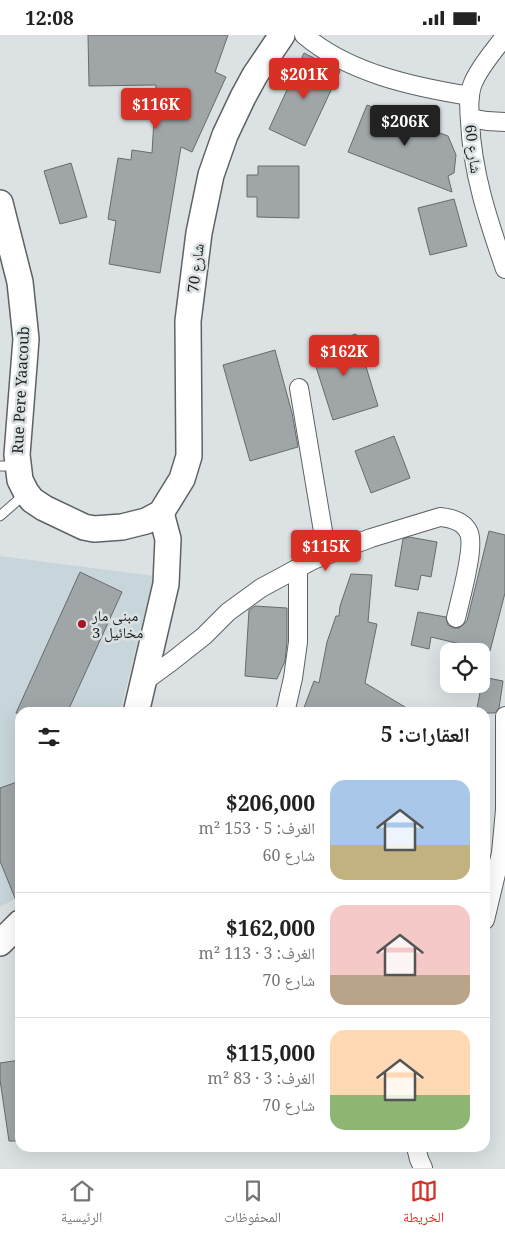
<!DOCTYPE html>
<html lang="ar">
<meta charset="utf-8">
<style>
:root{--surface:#fff;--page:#f6f6f6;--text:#222;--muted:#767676;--line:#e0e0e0;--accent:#d93025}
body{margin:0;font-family:"Noto Serif","Noto Naskh Arabic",serif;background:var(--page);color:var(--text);direction:rtl;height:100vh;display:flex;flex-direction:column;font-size:19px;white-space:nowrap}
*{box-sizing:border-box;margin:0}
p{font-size:16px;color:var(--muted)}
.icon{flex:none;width:28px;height:28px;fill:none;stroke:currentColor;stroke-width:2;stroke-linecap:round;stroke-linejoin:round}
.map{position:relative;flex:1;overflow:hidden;direction:ltr}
.details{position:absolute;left:15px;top:672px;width:475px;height:445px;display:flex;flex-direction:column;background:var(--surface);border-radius:15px;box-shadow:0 5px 20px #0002;direction:rtl}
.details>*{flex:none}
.controls{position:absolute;left:440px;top:608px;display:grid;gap:10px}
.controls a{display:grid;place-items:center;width:50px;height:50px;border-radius:10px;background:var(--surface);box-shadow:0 5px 20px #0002;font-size:25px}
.price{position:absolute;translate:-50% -42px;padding:0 11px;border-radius:5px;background:var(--accent);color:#fff;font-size:16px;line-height:32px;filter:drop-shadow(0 1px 2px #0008)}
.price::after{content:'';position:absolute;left:50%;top:30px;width:15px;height:11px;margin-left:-8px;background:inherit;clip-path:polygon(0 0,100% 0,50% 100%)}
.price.current{background:#222;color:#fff}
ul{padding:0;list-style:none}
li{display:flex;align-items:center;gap:15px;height:125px;padding:0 20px}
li+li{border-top:1px solid var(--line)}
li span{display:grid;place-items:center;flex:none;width:140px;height:100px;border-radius:15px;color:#555}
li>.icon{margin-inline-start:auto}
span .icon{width:60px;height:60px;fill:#fffc;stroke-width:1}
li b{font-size:21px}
h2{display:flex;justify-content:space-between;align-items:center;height:60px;padding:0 20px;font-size:21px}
.status{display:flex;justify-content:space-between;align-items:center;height:35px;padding:0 25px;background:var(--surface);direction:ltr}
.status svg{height:14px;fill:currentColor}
.tabs{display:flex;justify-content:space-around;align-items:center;height:70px;border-top:1px solid var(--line);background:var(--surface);font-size:14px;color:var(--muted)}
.tabs a{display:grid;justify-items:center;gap:2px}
.tabs .current{color:var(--accent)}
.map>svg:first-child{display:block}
</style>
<div class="status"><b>12:08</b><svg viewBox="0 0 49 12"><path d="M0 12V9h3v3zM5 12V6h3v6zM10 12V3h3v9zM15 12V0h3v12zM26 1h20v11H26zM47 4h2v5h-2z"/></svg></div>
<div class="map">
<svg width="505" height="1133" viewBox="0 0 505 1133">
<rect width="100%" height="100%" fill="#dce2e4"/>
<polygon fill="#c8d5da" points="0,521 154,541 120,677 20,678 20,861 0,872"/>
<g fill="#a0a5a7" stroke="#666b6d">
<polygon points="88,0 228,0 215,37 226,42 192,117 181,112 160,238 109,229 116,186 108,184 118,123 131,125 132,115 152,118 156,50 89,51"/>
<polygon points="304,18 340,36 305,111 269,94"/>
<polygon points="367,70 448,101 456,120 454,138 448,141 452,157 348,117"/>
<polygon points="71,128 87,182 60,189 44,136"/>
<polygon points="258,131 299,131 299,183 257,182 257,162 247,162 247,140 258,140"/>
<polygon points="454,164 467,211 430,220 418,173"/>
<polygon points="356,299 378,371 333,385 310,313"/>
<polygon points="275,315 292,378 298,412 250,426 223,330"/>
<polygon points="394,401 410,443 371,458 355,416"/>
<polygon points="489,496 505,500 505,558 490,616 431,602 429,614 411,610 418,577 446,582 448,590 454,593 459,593 467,586"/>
<polygon points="409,502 437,507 431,542 421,540 418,555 395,551 403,504"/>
<polygon points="80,537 122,557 67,678 16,678"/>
<polygon points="351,539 372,540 368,587 377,589 365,648 415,678 302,678 314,646 319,648 327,607 336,581 339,581 340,571"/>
<polygon points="255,571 287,573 287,606 285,626 277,644 245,641 249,575"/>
<polygon points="483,642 503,646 499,673 495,678 476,678"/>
<polygon points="20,746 20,873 19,873 0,826 0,753"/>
<polygon points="20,1025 20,1106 9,1106 0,1045 0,1028"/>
</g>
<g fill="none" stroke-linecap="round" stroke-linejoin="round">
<defs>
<g id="lane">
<polyline points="0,431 17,431"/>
<polyline points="0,481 26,458"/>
</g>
<g id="street">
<path d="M304,0C348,38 414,52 470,61"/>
<path d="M505,1C494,16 480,31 473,48C468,60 469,74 470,86C472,137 488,185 505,234"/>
<polyline points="470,83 487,86 505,87"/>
<polyline points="299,353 327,520"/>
<path d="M145,646L171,627L204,601L228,577L261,553L313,525L371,503L440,482C451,483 464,486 469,498C475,513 460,565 456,583"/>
<polyline points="285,678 293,643 298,607 298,533"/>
<polyline points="485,885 501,818 505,775 505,681"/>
<polyline points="416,1112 419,1124 423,1133"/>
</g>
<g id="secondary">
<polyline points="0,168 20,247 26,304 17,420 20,445 26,457 32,465 44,473 84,492 94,494 122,492 146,486 161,478 182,444 189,421 188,286 199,198 211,140 225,100 243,62 255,40 282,0"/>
<polyline points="136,678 166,549 168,504 161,478"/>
<polyline points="0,908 20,888"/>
</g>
</defs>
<use href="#lane" stroke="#5e6264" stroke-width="11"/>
<use href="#street" stroke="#5e6264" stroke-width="20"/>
<use href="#secondary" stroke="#5e6264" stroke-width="28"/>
<use href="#lane" stroke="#fff" stroke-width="9"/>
<use href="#street" stroke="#fff" stroke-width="18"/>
<use href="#secondary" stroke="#fff" stroke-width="25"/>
</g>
<circle fill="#aa1429" stroke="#dce2e4" stroke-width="2" cx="82" cy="589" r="5"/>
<g text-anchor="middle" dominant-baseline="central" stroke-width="5" stroke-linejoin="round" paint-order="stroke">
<g font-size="15" fill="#1f2122" stroke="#dce2e4">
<text transform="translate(474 114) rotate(83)">شارع 60</text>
<text transform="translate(195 233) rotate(-83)">شارع 70</text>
<text transform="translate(20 355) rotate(-87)">Rue Pere Yaacoub</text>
</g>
<g font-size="15" fill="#1f2122" stroke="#dce2e4" text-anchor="start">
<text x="92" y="580">مبنى مار<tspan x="92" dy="17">مخائيل 3</tspan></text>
</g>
</g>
</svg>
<div class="controls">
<a><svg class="icon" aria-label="locate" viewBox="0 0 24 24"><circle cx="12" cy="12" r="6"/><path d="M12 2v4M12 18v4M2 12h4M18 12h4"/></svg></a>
</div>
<b class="price" style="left:304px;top:65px">$201K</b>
<b class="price" style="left:156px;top:95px">$116K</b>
<b class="price current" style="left:405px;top:112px">$206K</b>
<b class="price" style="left:344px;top:342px">$162K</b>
<b class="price" style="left:326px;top:537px">$115K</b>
<section class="details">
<h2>العقارات: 5<svg class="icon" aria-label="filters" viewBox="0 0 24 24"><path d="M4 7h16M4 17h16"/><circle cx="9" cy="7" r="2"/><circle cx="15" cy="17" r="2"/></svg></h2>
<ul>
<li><span style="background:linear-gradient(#a9c7e8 65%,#c2b280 0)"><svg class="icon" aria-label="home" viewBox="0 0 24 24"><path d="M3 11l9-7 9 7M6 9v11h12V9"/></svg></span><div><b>$206,000</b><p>الغرف: 5 · 153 m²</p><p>شارع 60</p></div></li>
<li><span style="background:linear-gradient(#f6c9c9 70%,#b9a48a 0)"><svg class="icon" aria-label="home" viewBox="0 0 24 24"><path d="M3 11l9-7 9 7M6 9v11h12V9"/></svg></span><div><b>$162,000</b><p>الغرف: 3 · 113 m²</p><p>شارع 70</p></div></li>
<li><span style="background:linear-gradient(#ffd9b3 65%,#8fb573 0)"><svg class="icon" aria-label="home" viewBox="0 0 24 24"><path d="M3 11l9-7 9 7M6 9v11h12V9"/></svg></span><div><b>$115,000</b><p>الغرف: 3 · 83 m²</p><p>شارع 70</p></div></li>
</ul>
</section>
</div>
<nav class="tabs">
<a class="current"><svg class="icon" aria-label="map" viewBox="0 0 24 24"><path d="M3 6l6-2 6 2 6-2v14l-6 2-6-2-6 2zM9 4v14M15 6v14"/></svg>الخريطة</a>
<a><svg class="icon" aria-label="saved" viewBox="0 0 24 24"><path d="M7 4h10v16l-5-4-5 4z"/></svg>المحفوظات</a>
<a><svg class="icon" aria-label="home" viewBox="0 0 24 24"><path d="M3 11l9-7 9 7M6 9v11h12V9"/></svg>الرئيسية</a>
</nav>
